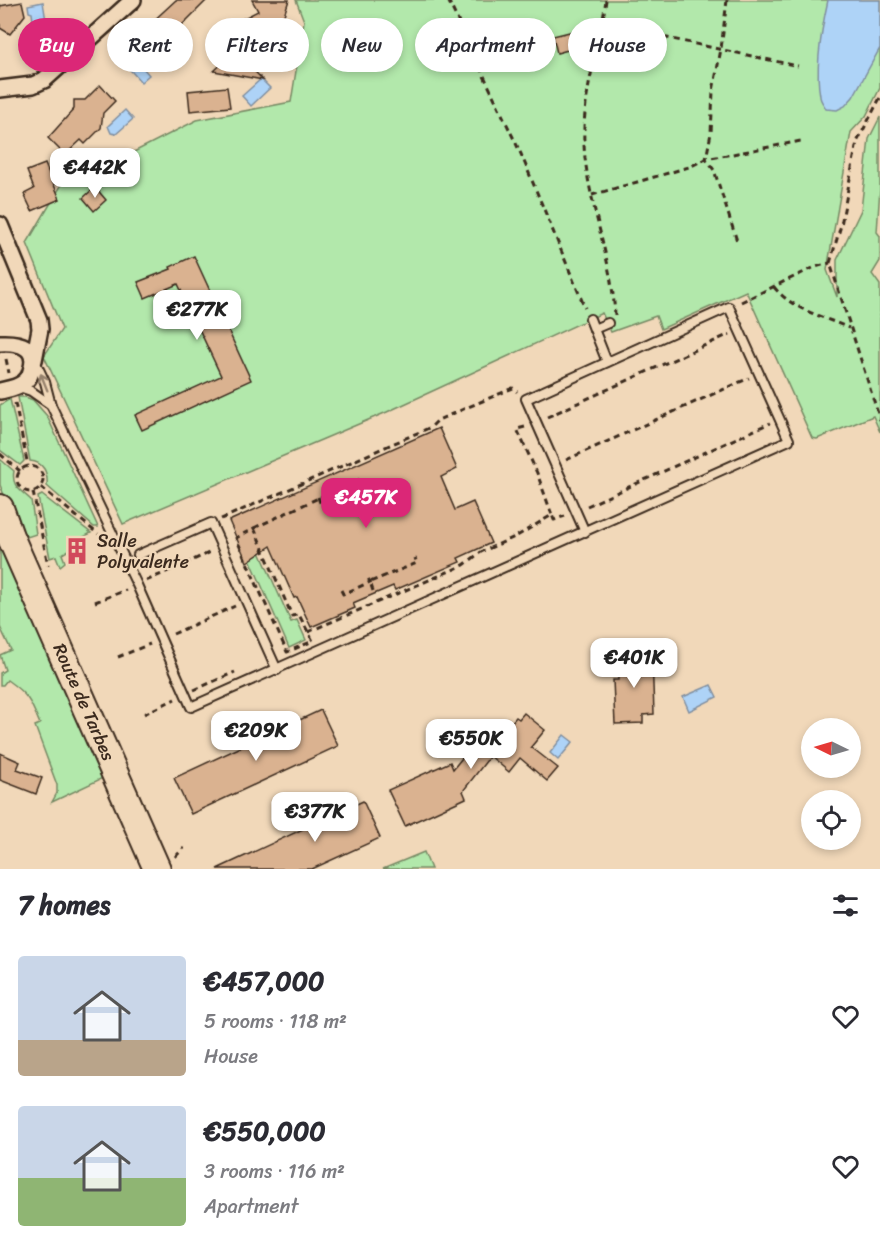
<!DOCTYPE html>
<meta charset="utf-8">
<style>
:root{--surface:#fff;--page:#f2f2f3;--text:#2b2b33;--muted:#7c7c81;--accent:#db2777}
body{margin:0;font-family:Sriracha,sans-serif;background:var(--page);color:var(--text);height:100vh;display:flex;flex-direction:column;font-size:22px;white-space:nowrap}
*{box-sizing:border-box;margin:0}
p{font-size:20px;color:var(--muted)}
.icon{flex:none;width:33px;height:33px;fill:none;stroke:currentColor;stroke-width:2;stroke-linecap:round;stroke-linejoin:round}
.map{position:relative;height:869px;overflow:hidden}
.details{display:flex;flex-direction:column;background:var(--surface);flex:1}
.details>*{flex:none}
.top-card{position:absolute;left:18px;top:18px;width:844px;height:54px;display:flex;gap:12px}
.needle{width:39px;rotate:275deg}
.buttons{position:absolute;left:801px;top:718px;display:grid;gap:12px}
.buttons a{display:grid;place-items:center;width:60px;height:60px;border-radius:50%;background:var(--surface);box-shadow:0 3px 9px #0003;font-size:30px}
.price{position:absolute;translate:-50% -51px;padding:0 14px;border-radius:12px;background:#fff;color:#222;font-size:20px;line-height:39px;filter:drop-shadow(0 2px 3px #0008)}
.price::after{content:'';position:absolute;left:50%;top:36px;width:18px;height:14px;margin-left:-9px;background:inherit;clip-path:polygon(0 0,100% 0,50% 100%)}
.price.active{background:var(--accent);color:#fff}
ul{padding:0;list-style:none}
li{display:flex;align-items:center;gap:18px;height:150px;padding:0 18px}
li span{display:grid;place-items:center;flex:none;width:168px;height:120px;border-radius:6px;color:#555}
li>.icon{margin-inline-start:auto}
span .icon{width:72px;height:72px;fill:#fffc;stroke-width:1}
li b{font-size:26px}
h2{display:flex;justify-content:space-between;align-items:center;height:72px;padding:0 18px;font-size:26px}
.chip{padding:0 21px;border-radius:27px;background:var(--surface);box-shadow:0 3px 9px #0003;font-size:21px;line-height:54px}
.chip.active{background:var(--accent);color:#fff}
.map>svg:first-child{display:block}
</style>
<div class="map">
<svg width="880" height="869" viewBox="0 0 880 869">
<rect width="100%" height="100%" fill="#f1d8b9"/>
<filter id="ink" filterUnits="userSpaceOnUse"><feTurbulence type="fractalNoise" baseFrequency=".0167" numOctaves="2"/><feDisplacementMap in="SourceGraphic" scale="12" xChannelSelector="R" yChannelSelector="G"/><feConvolveMatrix kernelMatrix="1 2 1 2 8 2 1 2 1" color-interpolation-filters="sRGB"/></filter>
<g filter="url(#ink)">
<g fill="#b2e8ab" stroke="#768964" stroke-width="1.5">
<polygon points="296,0 880,0 880,88 866,116 851,132 827,270 837,297 837,260 861,210 869,139 880,117 880,188 877,232 880,236 880,261 872,274 880,285 880,432 873,416 817,439 812,438 746,291 661,329 656,316 611,332 602,313 387,412 123,524 44,356 62,329 27,243 68,174 116,161 197,120 291,102 304,21"/>
<path d="M18,397H25L33,400L47,416L98,527H94L47,486C48,473 44,462 30,461Z"/>
<polygon points="10,399 24,461 20,465 0,450 0,405"/>
<path d="M0,459L14,471C11,487 21,490 31,500L36,534L27,537L16,525L0,485Z"/>
<polygon points="42,495 91,533 82,538 81,543 62,554 65,562 60,566 56,556 50,558 38,497"/>
<path d="M0,535L107,776L52,802L57,793V785L35,726L40,724C30,700 28,695 7,680L3,685H0V673L5,670L0,655L11,650L0,627Z"/>
<polygon points="260,552 291,622 297,620 306,640 289,648 250,559"/>
<polygon points="424,852 431,869 383,869"/>
</g>
<g fill="#aed3f7" stroke="#808fa0" stroke-width="1.5">
<path d="M828,0H880V48L853,97L845,106L837,110L826,109C824,104 820,101 820,96C815,69 822,27 828,0Z"/>
<polygon points="43,2 47,27 34,29 32,13 29,12 28,5"/>
<polygon points="287,36 290,43 288,50 269,59 263,48"/>
<polygon points="132,55 149,75 141,82 124,63"/>
<polygon points="261,79 270,88 251,106 242,96"/>
<polygon points="125,110 133,119 116,134 111,133 108,126"/>
<polygon points="711,685 717,697 689,711 683,697"/>
<polygon points="564,735 573,742 558,760 550,753"/>
</g>
<g fill="#dab290" stroke="#3b2a1e" stroke-width="1.5">
<polygon points="176,0 207,0 176,31 175,51 150,50 151,23"/>
<polygon points="252,0 289,0 279,30 259,39 247,35 240,20 258,11"/>
<polygon points="22,2 25,15 10,34 0,28 0,6"/>
<polygon points="582,29 586,45 557,53 553,36"/>
<polygon points="238,54 263,80 214,71 229,57 232,59"/>
<polygon points="100,85 115,101 103,113 101,128 85,144 81,140 65,155 48,138 74,109 74,100 85,100"/>
<polygon points="227,87 230,107 190,111 188,91"/>
<polygon points="45,164 60,199 32,211 24,194 34,189 27,171"/>
<polygon points="95,187 106,200 94,211 83,198"/>
<polygon points="194,256 251,380 142,430 135,415 221,376 178,284 145,298 138,282 171,269 170,267"/>
<polygon points="439,428 457,469 441,477 455,510 473,502 491,543 458,558 460,562 395,590 393,586 353,603 355,608 311,627 297,597 294,598 271,546 247,562 229,521"/>
<polygon points="652,655 654,714 643,715 643,723 615,724 613,680 618,680 618,656"/>
<polygon points="321,710 338,746 191,814 174,778"/>
<polygon points="524,713 545,730 531,747 558,768 547,781 520,758 509,772 490,756 463,791 466,798 405,826 388,790 450,762 453,769 484,731 492,738 507,720 511,723 516,717 519,719"/>
<polygon points="0,753 20,762 17,769 42,778 36,794 0,780"/>
<polygon points="363,801 380,838 312,869 217,869"/>
</g>
<g fill="none" stroke-linecap="round" stroke-linejoin="round">
<defs>
<g id="service">
<polyline points="590,319 607,362"/>
<polyline points="594,329 608,323"/>
<polyline points="35,361 45,382 51,405 137,585 191,707 789,440 729,307 526,399 585,532"/>
<polyline points="19,387 31,391 51,405"/>
<polyline points="138,555 211,523 277,670"/>
</g>
<g id="minor">
<polyline points="0,89 33,85 44,80 133,0"/>
<polyline points="0,225 39,320 40,329 34,360"/>
<path d="M0,343C20,342 39,347 31,371C30,376 28,380 23,383C17,388 8,389 0,391"/>
</g>
<polyline id="primary" points="0,508 10,536 157,869"/>
</defs>
<use href="#service" stroke="#3b2a1e" stroke-width="12"/>
<use href="#minor" stroke="#3b2a1e" stroke-width="20"/>
<use href="#primary" stroke="#3b2a1e" stroke-width="30"/>
<g stroke="#3b2a1e" stroke-width="3" stroke-dasharray="6 4.5" stroke-linecap="butt">
<polyline points="448,0 521,154 585,308"/>
<path d="M606,0C598,55 579,101 585,158C591,210 612,262 615,315"/>
<polyline points="727,0 721,49 713,91 711,133 706,159 714,170 738,244"/>
<polyline points="602,24 798,66"/>
<polyline points="880,98 857,142 841,225 830,263 880,420"/>
<polyline points="592,195 689,167 706,159 801,141"/>
<path d="M774,287C791,309 824,317 849,328"/>
<polyline points="741,302 815,267 830,263"/>
<polyline points="6,359 9,373"/>
<polyline points="15,403 28,466"/>
<polyline points="547,417 730,334"/>
<polyline points="525,427 517,429 537,473 552,515"/>
<polyline points="0,454 20,471"/>
<polyline points="566,460 749,378"/>
<circle cx="30" cy="479" r="13"/>
<polyline points="344,486 347,494"/>
<polyline points="41,487 98,534"/>
<polyline points="33,492 48,565"/>
<polyline points="318,497 321,505"/>
<polyline points="587,506 770,423"/>
<polyline points="221,519 431,427 438,420 513,388 517,392"/>
<polygon points="254,528 292,616 299,615 313,641 287,652 236,538"/>
<polyline points="254,528 359,479"/>
<polyline points="146,581 211,552"/>
<polyline points="341,590 343,594 370,582 368,578"/>
<polyline points="373,591 370,582 417,563 415,558"/>
<polyline points="95,602 126,590"/>
<polyline points="308,632 464,565 481,552 517,536 552,515 554,520 565,516"/>
<polyline points="173,634 235,606"/>
<polyline points="118,657 150,644"/>
<polyline points="194,690 235,672"/>
<polyline points="144,714 175,699"/>
<polyline points="175,857 184,848"/>
</g>
<use href="#service" stroke="#f1d8b9" stroke-width="8"/>
<use href="#minor" stroke="#f1d8b9" stroke-width="15"/>
<use href="#primary" stroke="#f1d8b9" stroke-width="26"/>
</g>
<defs><path id="oneway-shaft" d="M-6 0H5M1.5-3L5.5 0L1.5 3" fill="none" stroke-width="1.6" stroke-linecap="round" stroke-linejoin="round" transform="scale(1.5)"/></defs>
<use stroke="#96816c" href="#oneway-shaft" transform="translate(44 382) rotate(-112)"/>
</g>
<defs>
<symbol id="building-bare" viewBox="-9 -9 18 18"><path d="M-4-6H4V6H1V3H-1V6H-4ZM-2.5-4.3h1.7v1.8h-1.7ZM.8-4.3h1.7v1.8H.8ZM-2.5-1h1.7V.8h-1.7ZM.8-1h1.7V.8H.8Z" fill="#d1495b" stroke="#f1d8b9" stroke-width="2.5" paint-order="stroke"/></symbol>
</defs>
<g fill-rule="evenodd">
<use href="#building-bare" x="58" y="532" width="38" height="38"/>
</g>
<g text-anchor="middle" dominant-baseline="central" stroke-width="5" stroke-linejoin="round" paint-order="stroke">
<g font-size="18" fill="#3b2a1e" stroke="#f1d8b9" text-anchor="start">
<text x="97" y="541">Salle<tspan x="97" dy="21">Polyvalente</tspan></text>
</g>
<g font-size="18" fill="#3b2a1e" stroke="#f1d8b9">
<text transform="translate(84 702) rotate(66)">Route de Tarbes</text>
</g>
</g>
</svg>
<div class="buttons">
<a><svg class="needle" viewBox="-14 -14 28 28"><path d="M0-13l5 13h-10z" fill="#e53935"/><path d="M0 13l5-13h-10z" fill="#7c7c81"/></svg></a>
<a><svg class="icon" aria-label="locate" viewBox="0 0 24 24"><circle cx="12" cy="12" r="6"/><path d="M12 2v4M12 18v4M2 12h4M18 12h4"/></svg></a>
</div>
<b class="price" style="left:95px;top:199px">€442K</b>
<b class="price" style="left:197px;top:341px">€277K</b>
<b class="price active" style="left:366px;top:529px">€457K</b>
<b class="price" style="left:634px;top:689px">€401K</b>
<b class="price" style="left:256px;top:762px">€209K</b>
<b class="price" style="left:471px;top:770px">€550K</b>
<b class="price" style="left:315px;top:843px">€377K</b>
<div class="top-card">
<a class="chip active">Buy</a>
<a class="chip">Rent</a>
<a class="chip">Filters</a>
<a class="chip">New</a>
<a class="chip">Apartment</a>
<a class="chip">House</a>
</div>
</div>
<section class="details">
<h2>7 homes<svg class="icon" aria-label="filters" viewBox="0 0 24 24"><path d="M4 7h16M4 17h16"/><circle cx="9" cy="7" r="2"/><circle cx="15" cy="17" r="2"/></svg></h2>
<ul>
<li><span style="background:linear-gradient(#c9d6e8 70%,#b9a48a 0)"><svg class="icon" aria-label="home" viewBox="0 0 24 24"><path d="M3 11l9-7 9 7M6 9v11h12V9"/></svg></span><div><b>€457,000</b><p>5 rooms · 118 m²</p><p>House</p></div><svg class="icon" aria-label="heart" viewBox="0 0 24 24"><path d="M12 20l-8-8c-3-5 5-10 8-4 3-6 11-1 8 4z"/></svg></li>
<li><span style="background:linear-gradient(#c9d6e8 60%,#8fb573 0)"><svg class="icon" aria-label="home" viewBox="0 0 24 24"><path d="M3 11l9-7 9 7M6 9v11h12V9"/></svg></span><div><b>€550,000</b><p>3 rooms · 116 m²</p><p>Apartment</p></div><svg class="icon" aria-label="heart" viewBox="0 0 24 24"><path d="M12 20l-8-8c-3-5 5-10 8-4 3-6 11-1 8 4z"/></svg></li>
</ul>
</section>
